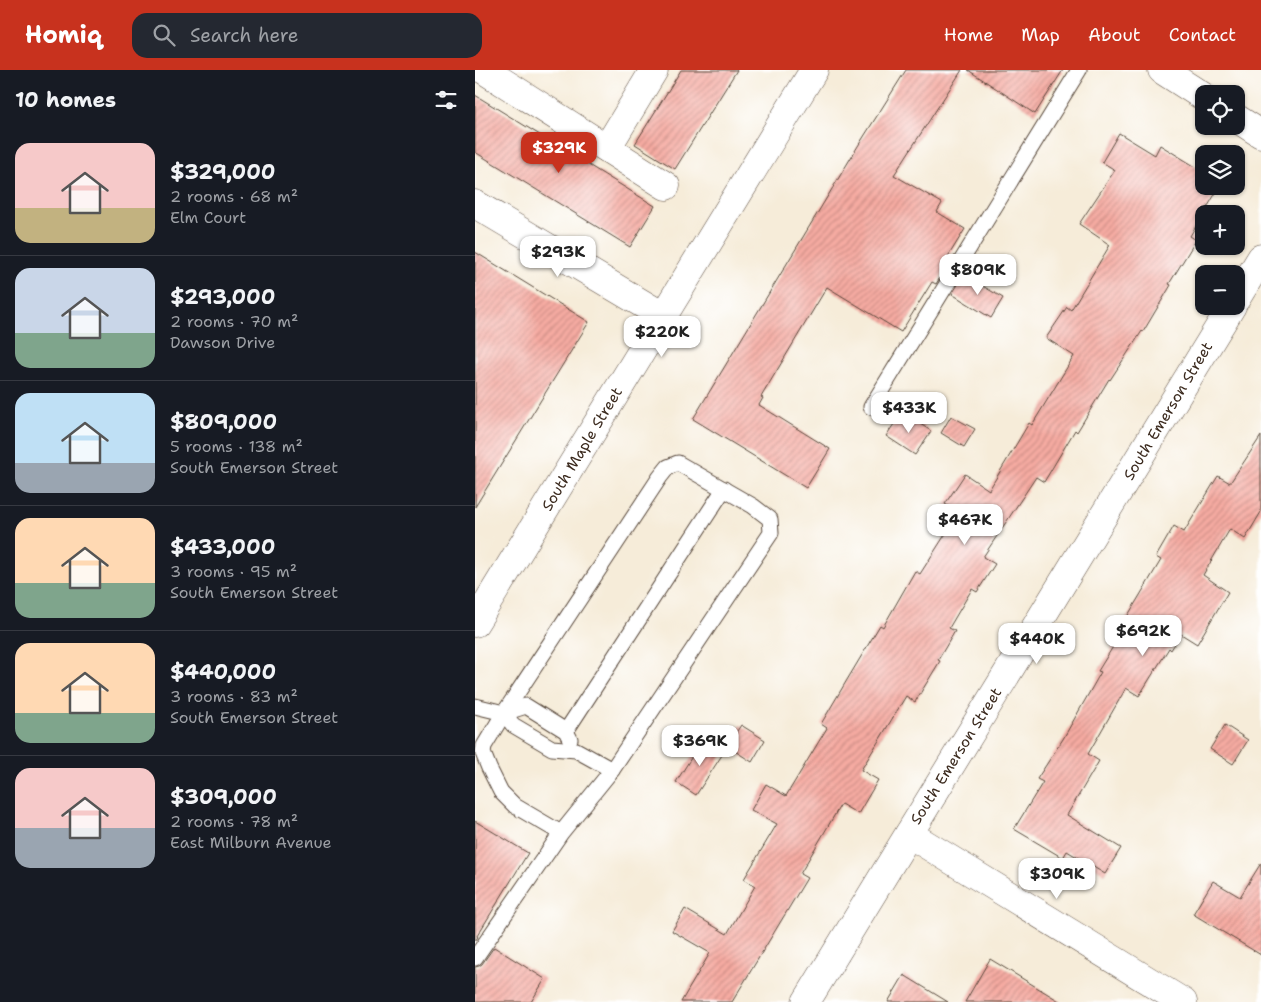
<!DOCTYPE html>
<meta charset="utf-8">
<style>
:root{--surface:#171b24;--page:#242831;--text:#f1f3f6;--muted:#9ea1a6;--line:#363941;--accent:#c8321e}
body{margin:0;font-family:"Shantell Sans",sans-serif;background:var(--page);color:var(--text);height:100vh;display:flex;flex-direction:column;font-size:19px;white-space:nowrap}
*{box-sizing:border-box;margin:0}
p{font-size:16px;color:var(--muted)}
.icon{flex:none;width:28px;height:28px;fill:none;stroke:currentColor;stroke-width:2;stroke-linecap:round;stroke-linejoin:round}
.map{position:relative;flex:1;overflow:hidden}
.side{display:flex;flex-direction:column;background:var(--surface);width:475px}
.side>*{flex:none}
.tools{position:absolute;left:720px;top:15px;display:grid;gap:10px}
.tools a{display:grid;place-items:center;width:50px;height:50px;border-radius:10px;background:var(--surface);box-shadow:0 1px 4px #0004;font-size:25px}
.price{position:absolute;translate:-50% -42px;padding:0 11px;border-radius:10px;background:#fff;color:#222;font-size:16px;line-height:32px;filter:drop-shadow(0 1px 2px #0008)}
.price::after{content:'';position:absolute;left:50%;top:30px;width:15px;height:11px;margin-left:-8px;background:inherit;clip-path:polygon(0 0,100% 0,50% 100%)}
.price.selected{background:var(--accent);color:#fff}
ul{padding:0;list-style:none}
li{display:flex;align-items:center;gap:15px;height:125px;padding:0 15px}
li+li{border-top:1px solid var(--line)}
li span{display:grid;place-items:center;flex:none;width:140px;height:100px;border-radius:15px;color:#555}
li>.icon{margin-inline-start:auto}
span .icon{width:60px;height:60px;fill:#fffc;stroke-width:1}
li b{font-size:21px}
h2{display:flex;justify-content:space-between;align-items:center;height:60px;padding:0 15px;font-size:21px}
header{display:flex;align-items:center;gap:30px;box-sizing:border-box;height:70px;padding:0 25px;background:var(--accent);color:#fff}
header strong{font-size:24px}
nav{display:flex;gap:28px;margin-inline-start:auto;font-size:18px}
.search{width:350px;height:45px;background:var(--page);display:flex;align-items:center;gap:12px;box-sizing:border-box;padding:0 18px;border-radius:15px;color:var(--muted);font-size:19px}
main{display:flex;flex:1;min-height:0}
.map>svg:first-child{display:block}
</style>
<header>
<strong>Homiq</strong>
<div class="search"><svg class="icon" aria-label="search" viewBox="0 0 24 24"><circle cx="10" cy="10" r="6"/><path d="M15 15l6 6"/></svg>Search here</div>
<nav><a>Home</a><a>Map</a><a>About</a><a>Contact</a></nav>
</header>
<main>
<section class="side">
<h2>10 homes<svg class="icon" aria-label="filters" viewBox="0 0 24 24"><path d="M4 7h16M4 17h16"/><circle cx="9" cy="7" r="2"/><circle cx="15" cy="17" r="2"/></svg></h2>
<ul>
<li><span style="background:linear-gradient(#f6c9c9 65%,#c2b280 0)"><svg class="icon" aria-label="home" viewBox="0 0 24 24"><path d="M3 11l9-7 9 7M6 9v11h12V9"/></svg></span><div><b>$329,000</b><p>2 rooms · 68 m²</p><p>Elm Court</p></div></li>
<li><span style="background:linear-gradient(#c9d6e8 65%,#7fa58c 0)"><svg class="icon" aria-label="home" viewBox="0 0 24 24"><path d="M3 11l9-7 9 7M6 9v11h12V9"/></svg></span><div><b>$293,000</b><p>2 rooms · 70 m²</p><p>Dawson Drive</p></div></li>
<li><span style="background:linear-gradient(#bfe0f5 70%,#9aa5b1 0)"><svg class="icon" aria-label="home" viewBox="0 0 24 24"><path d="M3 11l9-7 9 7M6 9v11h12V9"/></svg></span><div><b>$809,000</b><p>5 rooms · 138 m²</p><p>South Emerson Street</p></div></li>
<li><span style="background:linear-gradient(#ffd9b3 65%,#7fa58c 0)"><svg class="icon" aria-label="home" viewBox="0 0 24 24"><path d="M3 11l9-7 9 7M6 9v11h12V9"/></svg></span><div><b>$433,000</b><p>3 rooms · 95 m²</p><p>South Emerson Street</p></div></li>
<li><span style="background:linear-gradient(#ffd9b3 70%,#7fa58c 0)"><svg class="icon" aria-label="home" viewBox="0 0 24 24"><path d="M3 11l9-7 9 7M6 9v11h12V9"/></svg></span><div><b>$440,000</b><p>3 rooms · 83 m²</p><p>South Emerson Street</p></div></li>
<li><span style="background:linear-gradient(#f6c9c9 60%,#9aa5b1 0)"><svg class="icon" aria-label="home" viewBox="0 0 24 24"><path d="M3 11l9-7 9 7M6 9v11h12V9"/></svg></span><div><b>$309,000</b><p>2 rooms · 78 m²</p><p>East Milburn Avenue</p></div></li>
</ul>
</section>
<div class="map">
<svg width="786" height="932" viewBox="0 0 786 932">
<defs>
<pattern id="building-hatch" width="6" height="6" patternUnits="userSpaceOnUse" patternTransform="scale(1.25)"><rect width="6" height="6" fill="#f6aba2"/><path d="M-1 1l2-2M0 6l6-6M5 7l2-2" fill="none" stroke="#c88b83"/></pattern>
</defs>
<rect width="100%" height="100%" fill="#fff"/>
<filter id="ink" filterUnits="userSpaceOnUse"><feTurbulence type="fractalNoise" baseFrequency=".02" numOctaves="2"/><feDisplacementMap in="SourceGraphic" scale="10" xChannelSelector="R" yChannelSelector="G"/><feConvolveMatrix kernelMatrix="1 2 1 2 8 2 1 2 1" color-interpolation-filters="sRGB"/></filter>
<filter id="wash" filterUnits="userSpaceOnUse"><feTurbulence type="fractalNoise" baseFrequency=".0096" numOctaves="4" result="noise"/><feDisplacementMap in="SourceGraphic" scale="20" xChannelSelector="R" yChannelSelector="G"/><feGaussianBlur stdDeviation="1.12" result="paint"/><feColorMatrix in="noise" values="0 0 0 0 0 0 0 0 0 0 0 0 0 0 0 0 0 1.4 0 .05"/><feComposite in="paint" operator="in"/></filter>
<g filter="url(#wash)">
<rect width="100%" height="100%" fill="#f6ecd9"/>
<g id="blocks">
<g fill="url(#building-hatch)">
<polygon points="206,0 262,0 200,99 160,74"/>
<polygon points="431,0 487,0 419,105 467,133 462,142 490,159 469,193 473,195 461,214 457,212 426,262 352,217 286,327 288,328 284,335 355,379 331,418 218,349 383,76"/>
<polygon points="493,0 588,0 560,44"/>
<polygon points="0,25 180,136 155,177 0,82"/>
<polygon points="644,63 680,85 685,75 729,102 729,116 745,116 715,166 721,170 694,214 696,215 668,262 667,261 635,310 634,309 602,362 600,360 569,412 561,407 508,487 520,494 502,522 497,519 474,558 480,561 463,590 465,591 440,632 431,626 386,700 403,710 383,744 366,734 325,804 332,808 257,932 206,932 235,883 197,861 210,839 252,864 280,816 269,809 302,754 276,740 291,714 311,726 352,658 346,654 372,610 405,555 408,557 440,501 445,504 484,443 470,434 490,404 514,420 554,353 557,355 599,286 571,268 592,237 596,240 635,175 604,154 640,100 627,92"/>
<polygon points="0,182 114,252 0,437"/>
<polygon points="489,205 528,228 516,248 477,224"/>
<polygon points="427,342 456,361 440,385 411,366"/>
<polygon points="476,346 500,359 489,377 466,363"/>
<polygon points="786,366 786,442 770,469 755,459 728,505 753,522 722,574 706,564 696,580 694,578 664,626 651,618 613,684 624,691 592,745 646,778 630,804 592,781 588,788 539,759 568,712 562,709 588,669 626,602 623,601 652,554 649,552 686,490 681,487 699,456 709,462 743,406 755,413"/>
<polygon points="266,655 290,670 277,692 252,676"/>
<polygon points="750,655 773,670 758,694 735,679"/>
<polygon points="228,669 249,682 221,725 201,712"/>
<polygon points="0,751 53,783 2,866 3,867 0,871"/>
<polygon points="786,793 786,885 718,844 738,811 765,827"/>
<polygon points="19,877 70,909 56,932 0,932 0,897 4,896 7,894"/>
<polygon points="515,889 586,932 490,932"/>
<polygon points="429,905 473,932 413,932"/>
</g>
</g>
</g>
<g filter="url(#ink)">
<use href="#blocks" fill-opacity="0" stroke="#57473a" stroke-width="1"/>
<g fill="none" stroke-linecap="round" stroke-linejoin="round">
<defs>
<g id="service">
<polyline points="396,337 604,0"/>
<polyline points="0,636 29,643 51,636 91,661 95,669"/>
<polyline points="29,643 38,655 77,678 101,680 137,700"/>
<polyline points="91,661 249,419"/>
<polyline points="0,888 86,763 137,700 296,463 295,449 278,436 203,393 193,397 185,407 29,643 9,676 8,683 14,698 26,722 40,736 86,763"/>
</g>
<g id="minor">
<polyline points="9,0 191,116"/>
<polyline points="687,0 729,27"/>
<polyline points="761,48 786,64"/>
<polyline points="132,78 179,0"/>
<polyline points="0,134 188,246"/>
<polyline points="761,229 786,188"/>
<polyline points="0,553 339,0"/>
<polyline points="434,764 708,932"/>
<polyline points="331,932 757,236"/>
</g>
</defs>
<use href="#service" stroke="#57473a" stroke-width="17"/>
<use href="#minor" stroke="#57473a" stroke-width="29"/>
<use href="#service" stroke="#fff" stroke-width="15"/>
<use href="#minor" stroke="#fff" stroke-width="28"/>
</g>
</g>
<g text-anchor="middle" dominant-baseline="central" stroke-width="4" stroke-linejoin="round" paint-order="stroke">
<g font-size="15" fill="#3b2a1e" stroke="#fff">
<text transform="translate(693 341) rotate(-59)">South Emerson Street</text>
<text transform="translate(107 379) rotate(-59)">South Maple Street</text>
<text transform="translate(481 686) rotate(-58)">South Emerson Street</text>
</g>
</g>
</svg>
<div class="tools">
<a><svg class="icon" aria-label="locate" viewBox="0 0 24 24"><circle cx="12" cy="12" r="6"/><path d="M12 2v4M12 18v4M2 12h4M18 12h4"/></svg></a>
<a><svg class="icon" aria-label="layers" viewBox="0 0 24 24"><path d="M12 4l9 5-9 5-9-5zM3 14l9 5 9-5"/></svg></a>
<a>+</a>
<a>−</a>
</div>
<b class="price selected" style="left:84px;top:104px">$329K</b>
<b class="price" style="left:83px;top:208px">$293K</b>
<b class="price" style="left:503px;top:226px">$809K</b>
<b class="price" style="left:187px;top:288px">$220K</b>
<b class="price" style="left:434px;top:364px">$433K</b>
<b class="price" style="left:490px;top:476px">$467K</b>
<b class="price" style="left:668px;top:587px">$692K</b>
<b class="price" style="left:562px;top:595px">$440K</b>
<b class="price" style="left:225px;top:697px">$369K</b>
<b class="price" style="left:582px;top:830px">$309K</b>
</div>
</main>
